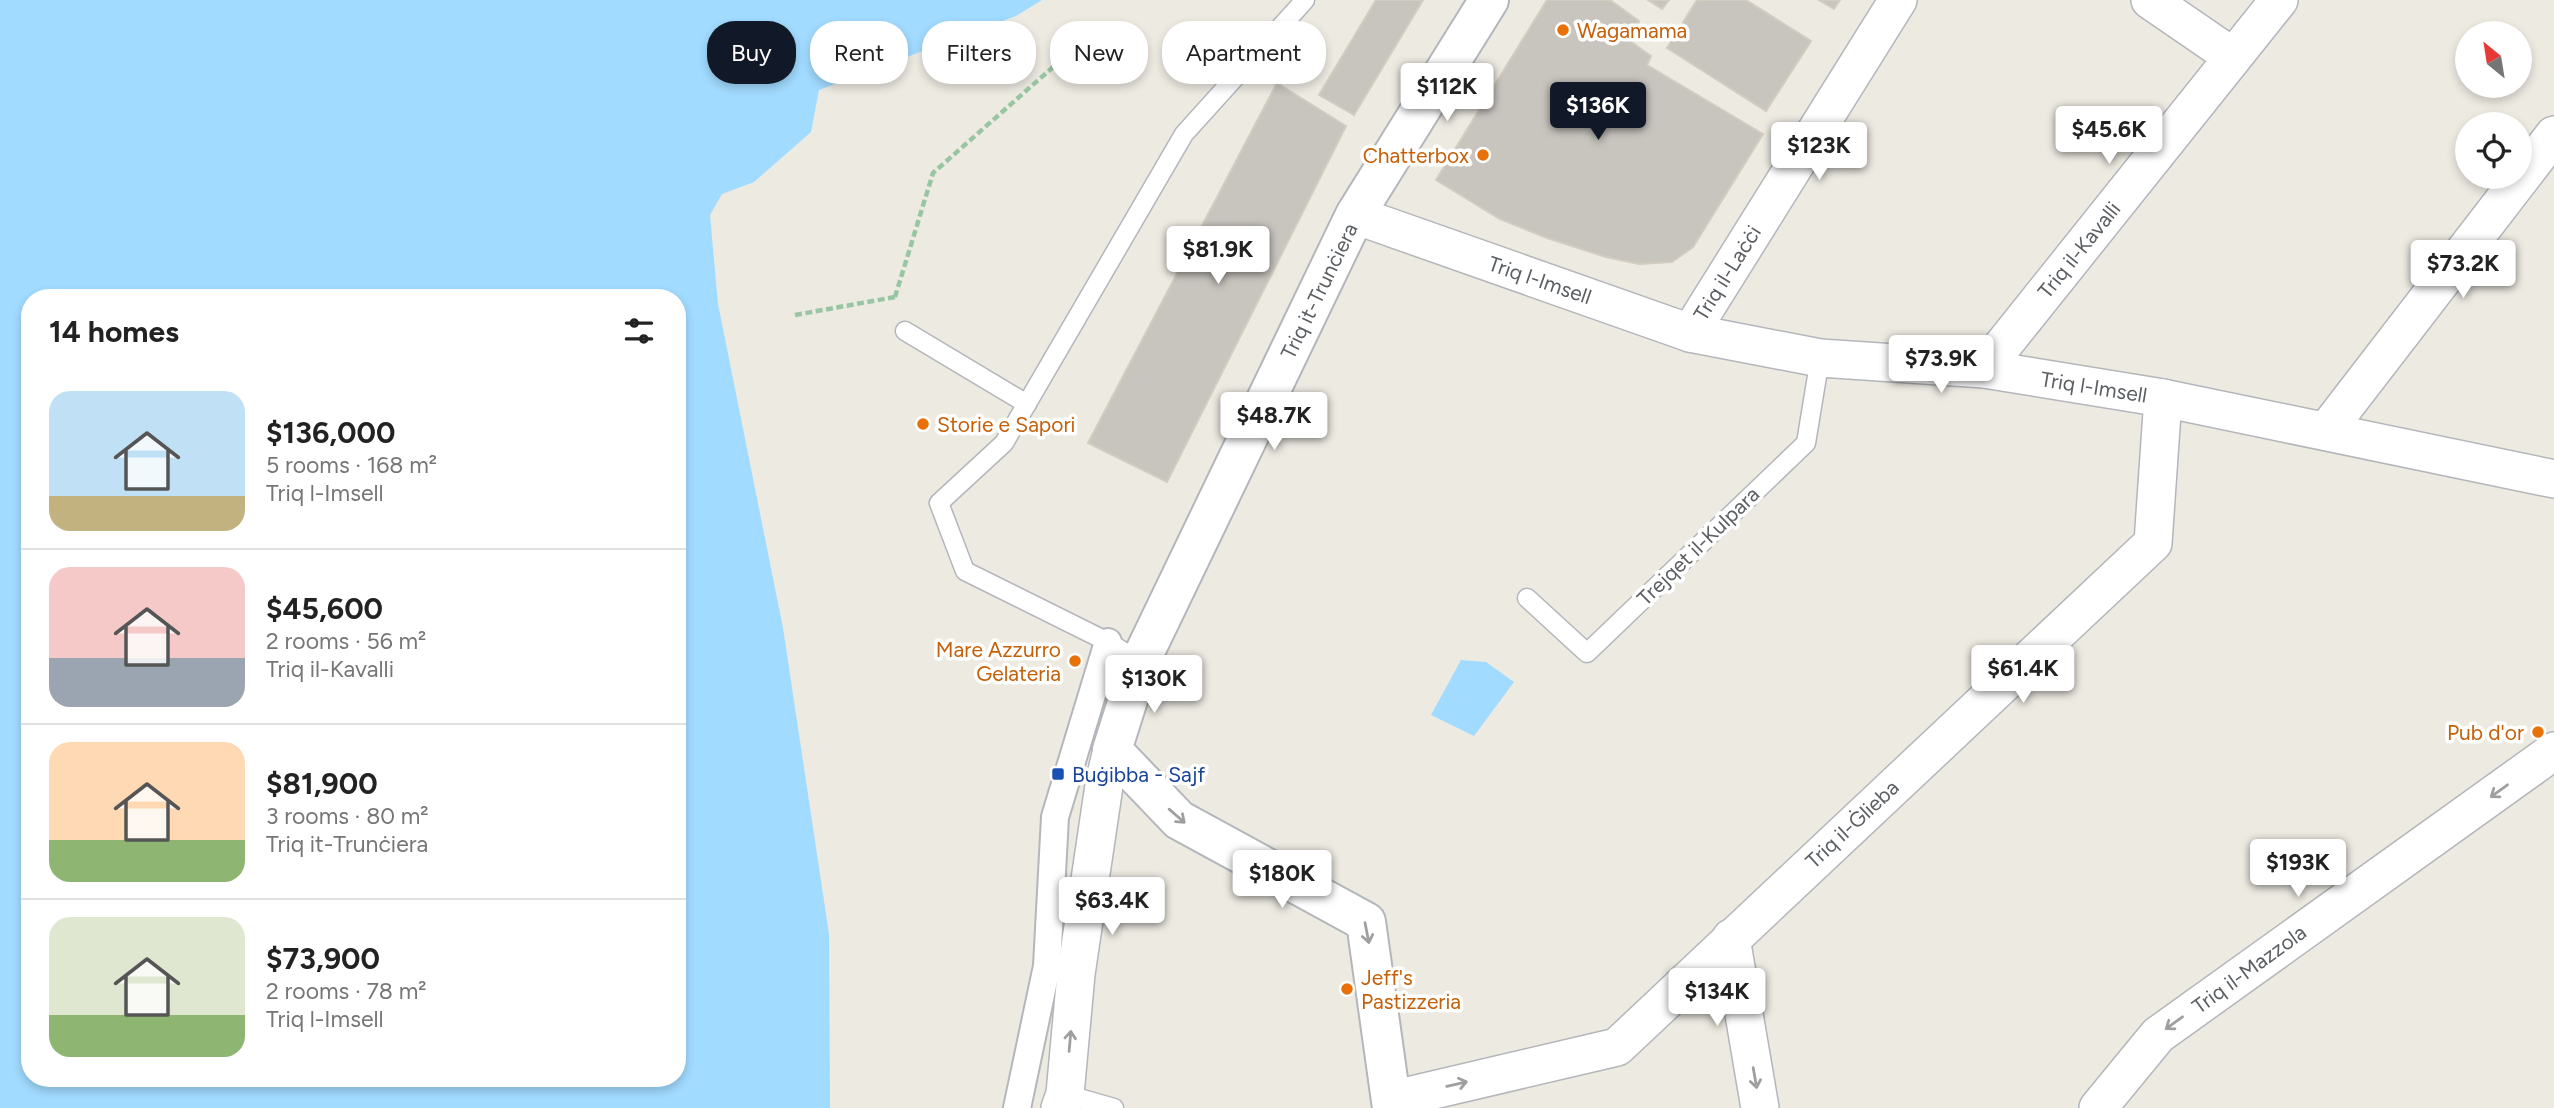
<!DOCTYPE html>
<meta charset="utf-8">
<style>
:root{--surface:#fff;--page:#f2f2f2;--text:#222;--muted:#767676;--line:#e0e0e0;--accent:#111827}
body{margin:0;font-family:Figtree,sans-serif;background:var(--page);color:var(--text);height:100vh;display:flex;flex-direction:column;font-size:26px;white-space:nowrap}
*{box-sizing:border-box;margin:0}
p{font-size:23px;color:var(--muted)}
.icon{flex:none;width:38px;height:38px;fill:none;stroke:currentColor;stroke-width:2;stroke-linecap:round;stroke-linejoin:round}
.map{position:relative;flex:1;overflow:hidden}
.details{position:absolute;left:21px;top:289px;width:665px;height:798px;display:flex;flex-direction:column;background:var(--surface);border-radius:28px;box-shadow:0 4px 10px #0003}
.details>*{flex:none}
.banner{position:absolute;left:707px;top:21px;width:665px;height:63px;display:flex;gap:14px}
.needle{width:46px;rotate:330deg}
.controls{position:absolute;left:2455px;top:21px;display:grid;gap:14px}
.controls a{display:grid;place-items:center;width:77px;height:77px;border-radius:50%;background:var(--surface);box-shadow:0 4px 10px #0003;font-size:35px}
.price{position:absolute;translate:-50% -60px;padding:0 16px;border-radius:7px;background:#fff;color:#222;font-size:23px;line-height:46px;filter:drop-shadow(0 2px 4px #0008)}
.price::after{content:'';position:absolute;left:50%;top:42px;width:21px;height:16px;margin-left:-10px;background:inherit;clip-path:polygon(0 0,100% 0,50% 100%)}
.price.selected{background:var(--accent);color:#fff}
ul{padding:0;list-style:none}
li{display:flex;align-items:center;gap:21px;height:175px;padding:0 28px}
li+li{border-top:2px solid var(--line)}
li span{display:grid;place-items:center;flex:none;width:196px;height:140px;border-radius:21px;color:#555}
li>.icon{margin-inline-start:auto}
span .icon{width:84px;height:84px;fill:#fffc;stroke-width:1}
li b{font-size:30px}
h2{display:flex;justify-content:space-between;align-items:center;height:84px;padding:0 28px;font-size:30px}
.chip{padding:0 24px;border-radius:28px;background:var(--surface);box-shadow:0 4px 10px #0003;font-size:24px;line-height:63px}
.chip.selected{background:var(--accent);color:#fff}
.map>svg:first-child{display:block}
</style>
<div class="map">
<svg width="2554" height="1108" viewBox="0 0 2554 1108">
<rect width="100%" height="100%" fill="#edeae2"/>
<g fill="#a1dbff" fill-rule="evenodd">
<path d="M0,0H1042L1016,16L819,90L811,132L754,182L722,194L710,215L718,304L783,628L829,934L830,1108H0ZM30,298H677V1078H30Z"/>
<polygon points="1461,660 1486,662 1514,682 1474,736 1431,715"/>
</g>
<g fill="#c8c5bf" stroke="#d2ccc1" stroke-width="2">
<polygon points="1376,0 1423,0 1354,115 1319,95"/>
<polygon points="1547,0 1610,0 1639,21 1630,41 1651,56 1647,65 1763,134 1693,247 1672,262 1639,264 1606,257 1547,238 1500,219 1436,180"/>
<polygon points="1648,0 1669,0 1662,9"/>
<polygon points="1697,0 1746,0 1811,41 1766,111 1667,48"/>
<polygon points="1819,0 1840,0 1834,9"/>
<polygon points="1277,83 1346,126 1167,482 1088,443"/>
</g>
<g fill="none" stroke-linecap="round" stroke-linejoin="round">
<defs>
<g id="service">
<polyline points="905,331 1027,404"/>
<polyline points="1527,598 1587,653 1806,443 1820,358"/>
<polyline points="1140,662 1108,642 965,571 939,503 1004,443 1184,134 1305,0"/>
<polyline points="1065,1094 1114,1108"/>
</g>
<polyline id="pedestrian" points="1017,1108 1047,966 1055,817 1108,642"/>
<g id="minor">
<polyline points="2150,0 2233,57"/>
<polyline points="1355,215 1690,333 1820,358 1984,369 2163,398 2554,479"/>
<polyline points="1690,333 1898,0"/>
<polyline points="1984,369 2279,0"/>
<polyline points="2326,431 2554,135"/>
<polyline points="1731,938 1760,1108"/>
<polyline points="1391,1100 1617,1047 2153,543 2163,398"/>
<polyline points="1060,1108 1065,1094 1076,974 1105,779 1112,750"/>
<polyline points="2098,1108 2158,1035 2554,751"/>
</g>
<polyline id="tertiary" points="1392,1108 1366,922 1179,820 1112,750 1140,662 1355,215 1489,0"/>
</defs>
<use href="#service" stroke="#b3b6ba" stroke-width="21"/>
<use href="#pedestrian" stroke="#b3b6ba" stroke-width="30"/>
<use href="#minor" stroke="#b3b6ba" stroke-width="40"/>
<use href="#tertiary" stroke="#b3b6ba" stroke-width="42"/>
<g stroke="#98c6a3" stroke-width="4.5" stroke-dasharray="7 3.5" stroke-linecap="butt">
<polyline points="895,297 933,173 1095,30"/>
<polyline points="795,315 895,297"/>
</g>
<use href="#service" stroke="#fff" stroke-width="18"/>
<use href="#pedestrian" stroke="#fff" stroke-width="26"/>
<use href="#minor" stroke="#fff" stroke-width="37"/>
<use href="#tertiary" stroke="#fff" stroke-width="38"/>
</g>
<defs><path id="oneway-shaft" d="M-6 0H5M1.5-3L5.5 0L1.5 3" fill="none" stroke-width="1.6" stroke-linecap="round" stroke-linejoin="round" transform="scale(1.75)"/></defs>
<g stroke="#9d9fa1">
<use href="#oneway-shaft" transform="translate(2499 791) rotate(144)"/>
<use href="#oneway-shaft" transform="translate(1177 816) rotate(41)"/>
<use href="#oneway-shaft" transform="translate(1367 933) rotate(79)"/>
<use href="#oneway-shaft" transform="translate(2174 1023) rotate(144)"/>
<use href="#oneway-shaft" transform="translate(1070 1041) rotate(-85)"/>
<use href="#oneway-shaft" transform="translate(1755 1078) rotate(80)"/>
<use href="#oneway-shaft" transform="translate(1457 1084) rotate(-13)"/>
</g>
<g fill="#e8710a" stroke="#fff" stroke-width="2.5">
<circle cx="1563" cy="30" r="7"/>
<circle cx="1483" cy="155" r="7"/>
<circle cx="923" cy="424" r="7"/>
<circle cx="1075" cy="661" r="7"/>
<circle cx="2538" cy="732" r="7"/>
<circle cx="1347" cy="989" r="7"/>
</g>
<rect fill="#1a4fb4" stroke="#fff" stroke-width="2.5" x="1051" y="767" width="14" height="14" rx="3.5"/>
<g text-anchor="middle" dominant-baseline="central" stroke-width="7" stroke-linejoin="round" paint-order="stroke">
<g font-size="21" fill="#c56008" stroke="#fff" text-anchor="start">
<text x="1577" y="30">Wagamama</text>
<text x="1469" y="155" text-anchor="end">Chatterbox</text>
<text x="937" y="424">Storie e Sapori</text>
<text x="1061" y="649" text-anchor="end">Mare Azzurro<tspan x="1061" dy="24">Gelateria</tspan></text>
<text x="2524" y="732" text-anchor="end">Pub d'or</text>
<text x="1361" y="977">Jeff's<tspan x="1361" dy="24">Pastizzeria</tspan></text>
</g>
<g font-size="21" fill="#5b5f63" stroke="#fff">
<text transform="translate(2079 250) rotate(-51)">Triq il-Kavalli</text>
<text transform="translate(1727 273) rotate(-58)">Triq il-Laċċi</text>
<text transform="translate(1540 280) rotate(19)">Triq l-Imsell</text>
<text transform="translate(1319 291) rotate(-64)">Triq it-Trunċiera</text>
<text transform="translate(2094 387) rotate(9)">Triq l-Imsell</text>
<text transform="translate(1698 546) rotate(-44)">Trejqet il-Kulpara</text>
<text transform="translate(1852 824) rotate(-43)">Triq il-Ġlieba</text>
<text transform="translate(2249 969) rotate(-36)">Triq il-Mazzola</text>
</g>
<g font-size="21" fill="#164399" stroke="#fff" text-anchor="start">
<text x="1072" y="774">Buġibba - Sajf</text>
</g>
</g>
</svg>
<div class="controls">
<a><svg class="needle" viewBox="-14 -14 28 28"><path d="M0-13l5 13h-10z" fill="#e53935"/><path d="M0 13l5-13h-10z" fill="#767676"/></svg></a>
<a><svg class="icon" aria-label="locate" viewBox="0 0 24 24"><circle cx="12" cy="12" r="6"/><path d="M12 2v4M12 18v4M2 12h4M18 12h4"/></svg></a>
</div>
<b class="price" style="left:1447px;top:123px">$112K</b>
<b class="price selected" style="left:1598px;top:142px">$136K</b>
<b class="price" style="left:2109px;top:166px">$45.6K</b>
<b class="price" style="left:1819px;top:182px">$123K</b>
<b class="price" style="left:1218px;top:286px">$81.9K</b>
<b class="price" style="left:2463px;top:300px">$73.2K</b>
<b class="price" style="left:1941px;top:395px">$73.9K</b>
<b class="price" style="left:1274px;top:452px">$48.7K</b>
<b class="price" style="left:2023px;top:705px">$61.4K</b>
<b class="price" style="left:1154px;top:715px">$130K</b>
<b class="price" style="left:2298px;top:899px">$193K</b>
<b class="price" style="left:1282px;top:910px">$180K</b>
<b class="price" style="left:1112px;top:937px">$63.4K</b>
<b class="price" style="left:1717px;top:1028px">$134K</b>
<div class="banner">
<a class="chip selected">Buy</a>
<a class="chip">Rent</a>
<a class="chip">Filters</a>
<a class="chip">New</a>
<a class="chip">Apartment</a>
</div>
<section class="details">
<h2>14 homes<svg class="icon" aria-label="filters" viewBox="0 0 24 24"><path d="M4 7h16M4 17h16"/><circle cx="9" cy="7" r="2"/><circle cx="15" cy="17" r="2"/></svg></h2>
<ul>
<li><span style="background:linear-gradient(#bfe0f5 75%,#c2b280 0)"><svg class="icon" aria-label="home" viewBox="0 0 24 24"><path d="M3 11l9-7 9 7M6 9v11h12V9"/></svg></span><div><b>$136,000</b><p>5 rooms · 168 m²</p><p>Triq l-Imsell</p></div></li>
<li><span style="background:linear-gradient(#f6c9c9 65%,#9aa5b1 0)"><svg class="icon" aria-label="home" viewBox="0 0 24 24"><path d="M3 11l9-7 9 7M6 9v11h12V9"/></svg></span><div><b>$45,600</b><p>2 rooms · 56 m²</p><p>Triq il-Kavalli</p></div></li>
<li><span style="background:linear-gradient(#ffd9b3 70%,#8fb573 0)"><svg class="icon" aria-label="home" viewBox="0 0 24 24"><path d="M3 11l9-7 9 7M6 9v11h12V9"/></svg></span><div><b>$81,900</b><p>3 rooms · 80 m²</p><p>Triq it-Trunċiera</p></div></li>
<li><span style="background:linear-gradient(#dfe7d0 70%,#8fb573 0)"><svg class="icon" aria-label="home" viewBox="0 0 24 24"><path d="M3 11l9-7 9 7M6 9v11h12V9"/></svg></span><div><b>$73,900</b><p>2 rooms · 78 m²</p><p>Triq l-Imsell</p></div></li>
</ul>
</section>
</div>
